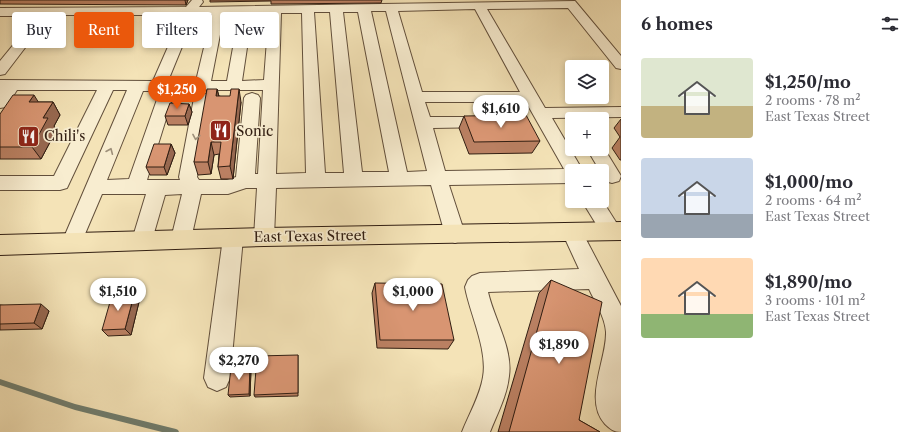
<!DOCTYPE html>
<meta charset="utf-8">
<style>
:root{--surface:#fff;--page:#f2f2f3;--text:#2b2b33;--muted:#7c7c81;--accent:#ea580c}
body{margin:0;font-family:"Libre Caslon Text",serif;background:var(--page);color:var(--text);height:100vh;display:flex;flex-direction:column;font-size:15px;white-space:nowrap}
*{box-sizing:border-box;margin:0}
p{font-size:13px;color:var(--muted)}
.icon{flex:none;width:22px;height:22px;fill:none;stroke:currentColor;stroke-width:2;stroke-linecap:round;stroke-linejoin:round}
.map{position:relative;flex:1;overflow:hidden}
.panel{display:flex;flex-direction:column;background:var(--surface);width:300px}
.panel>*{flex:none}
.banner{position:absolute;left:12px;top:12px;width:380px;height:36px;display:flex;gap:8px}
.buttons{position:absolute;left:565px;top:60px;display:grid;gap:8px}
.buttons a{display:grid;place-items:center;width:44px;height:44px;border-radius:4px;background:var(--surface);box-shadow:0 2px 6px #0003;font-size:20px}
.price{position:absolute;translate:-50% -34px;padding:0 9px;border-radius:14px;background:#fff;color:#222;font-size:13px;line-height:26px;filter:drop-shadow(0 1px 2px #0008)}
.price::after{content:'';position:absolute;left:50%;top:24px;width:12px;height:9px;margin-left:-6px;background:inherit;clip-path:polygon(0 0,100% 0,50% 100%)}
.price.selected{background:var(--accent);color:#fff}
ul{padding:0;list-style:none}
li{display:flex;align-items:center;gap:12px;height:100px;padding:0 20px}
li span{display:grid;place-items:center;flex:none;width:112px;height:80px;border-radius:4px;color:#555}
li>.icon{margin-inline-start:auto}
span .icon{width:48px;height:48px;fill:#fffc;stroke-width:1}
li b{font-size:17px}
h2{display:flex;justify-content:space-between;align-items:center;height:48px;padding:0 20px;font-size:17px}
.chip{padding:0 14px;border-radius:4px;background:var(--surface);box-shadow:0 2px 6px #0003;font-size:14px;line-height:36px}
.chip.selected{background:var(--accent);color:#fff}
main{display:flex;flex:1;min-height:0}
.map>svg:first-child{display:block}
</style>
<main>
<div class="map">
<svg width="621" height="432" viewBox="0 0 621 432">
<rect width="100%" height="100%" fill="#f4e3b7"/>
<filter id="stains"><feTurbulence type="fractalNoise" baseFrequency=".005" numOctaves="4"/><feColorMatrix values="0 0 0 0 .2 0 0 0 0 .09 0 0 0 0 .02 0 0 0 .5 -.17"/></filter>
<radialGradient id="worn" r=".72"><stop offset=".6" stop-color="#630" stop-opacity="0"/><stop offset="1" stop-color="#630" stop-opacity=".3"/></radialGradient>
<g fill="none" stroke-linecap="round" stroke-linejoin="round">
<polygon fill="#717e6f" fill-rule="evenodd" points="0,379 75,404 176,429 178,430 179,432 162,432 75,410 0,385"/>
<defs>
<g id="minor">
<path d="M192,0H202L203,2L199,7L575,1L621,56V69L616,68L568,8L487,9L545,108L621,107V117L552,118L583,171H572V183L449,185L465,234L462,240L455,243L448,240L445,234L431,185L276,188L274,237L271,243L264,246L257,243L254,237L257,188H246L228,194H201L191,239L188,245L181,248L174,245L171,239L182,194L165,195L152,240L149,246L142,249L135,246L132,240L146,194H102L79,248L72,251L65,248L62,242L127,90H113L67,188L60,190H0V176H54L97,90H17L6,107L0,108V80L153,81L182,15H50L5,74L0,75V61L37,16H0V8L186,7ZM475,9L520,92H422L398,11ZM371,11H386L427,171L407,172ZM314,12H330L344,173H325ZM343,12H358L389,172H362ZM269,13L264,80L242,81L252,14ZM281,13H302L306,173L276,174ZM212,14L196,81H168L195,15ZM224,14H239L227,81H211ZM175,90H263L258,174H255L260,98L258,95L252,93L246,95L244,98L236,177L227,180H199L197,177L210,98L208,95L202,93L196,95L194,98L179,177L180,180H147ZM143,91H160L129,179L107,180ZM425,102H526L564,169L445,171L433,128L489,127L495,126L497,122L495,118L489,117H430Z"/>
<polygon points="602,145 621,176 619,181 612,183 605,181 602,175 602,171 600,171 587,149 602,149"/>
<polygon points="602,200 621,230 618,237 611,239 604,237 582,201"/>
<path d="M572,224L579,226L621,306V432C614,432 610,429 605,424C583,400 607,359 606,332C605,317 595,302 589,289L488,292C494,319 513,348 509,376C507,396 497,414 490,432H462C469,414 480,396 483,377C488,350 470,314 465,287L468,280L472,276L480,273L579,269L562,232L565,226Z"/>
<polygon points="233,229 240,232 243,238 230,378 226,387 217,391 208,387 204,378 223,238 226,232"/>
</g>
<polygon id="major" points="621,222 621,240 264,246 0,255 0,235 264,228"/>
</defs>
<use href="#minor" stroke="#624f3b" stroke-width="2"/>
<use href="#major" stroke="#311e12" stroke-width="2"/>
<use href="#minor" fill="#f8edd0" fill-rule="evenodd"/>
<use href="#major" fill="#f4e3b7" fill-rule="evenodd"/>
</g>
<g fill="#ba8062" stroke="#311e12">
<polygon points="0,0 188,0 186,5 0,4"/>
<polygon points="210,0 382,0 381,3 271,4 271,1 210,2"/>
<polygon points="217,89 219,96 241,102 233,179 221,179 218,167 219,154 214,155 211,174 198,175 194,162"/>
<polygon points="39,102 53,102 60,115 54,126 56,131 41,159 0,159 0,114"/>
<polygon points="189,104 192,112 188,125 168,125 165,116"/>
<polygon points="464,116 540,141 532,153 469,154 459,128"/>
<polygon points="621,119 621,160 620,160 612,148 620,137 614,128"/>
<polygon points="171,144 175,153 167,175 150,175 146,167"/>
<polygon points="551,280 579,420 600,432 498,432 539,293"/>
<polygon points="375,283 454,340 448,349 377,348 372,293"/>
<polygon points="134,295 139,302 131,335 108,336 102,330"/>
<polygon points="0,305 49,311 42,329 0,330"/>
<polygon points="298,355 298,396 255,397 254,395"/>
<polygon points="250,366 251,369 250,396 230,397 228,395"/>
</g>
<g fill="#976850" stroke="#311e12">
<polygon points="185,0 188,0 186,5"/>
<polygon points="217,89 220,102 216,96"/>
<polygon points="239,89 241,102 233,179 230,166"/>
<polygon points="34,95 42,108 29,102"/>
<polygon points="53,102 60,115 54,126 56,131 41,159 32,147 43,118"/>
<polygon points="189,104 192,112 188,125 185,116"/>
<polygon points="211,142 214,155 211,174 208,162"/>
<polygon points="171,144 175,153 167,175 164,167"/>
<polygon points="134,295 139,302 131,335 125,329"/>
<polygon points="41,304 49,311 42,329 34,323"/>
<polygon points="250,366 251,369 250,396 249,394"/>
</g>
<g fill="#d89572" stroke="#311e12">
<polygon points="207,89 217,89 216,96 230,96 231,89 239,89 230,166 218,167 221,142 211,142 208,162 194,162"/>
<polygon points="13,95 34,95 29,102 53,102 43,118 48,118 32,147 0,147 0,114"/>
<polygon points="170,103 189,104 185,116 165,116"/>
<polygon points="526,115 540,141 474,142 464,116"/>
<polygon points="154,144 171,144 164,167 146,167"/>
<polygon points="551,280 602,302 579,420 600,432 509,432"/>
<polygon points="375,283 442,284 454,340 380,340"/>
<polygon points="112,295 134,295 125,329 102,330"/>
<polygon points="41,304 34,323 0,324 0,305"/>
<polygon points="298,355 298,393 254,395 257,356"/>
<polygon points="250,366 249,394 228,395 231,367"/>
</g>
<defs><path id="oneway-chevron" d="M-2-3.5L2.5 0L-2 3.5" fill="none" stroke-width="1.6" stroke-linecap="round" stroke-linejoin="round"/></defs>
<g stroke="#9e907a">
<use href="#oneway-chevron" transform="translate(196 137) rotate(100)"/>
<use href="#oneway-chevron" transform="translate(110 151) rotate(-67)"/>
</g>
<defs>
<symbol id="restaurant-square" viewBox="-11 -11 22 22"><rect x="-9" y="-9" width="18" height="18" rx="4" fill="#8f2418" stroke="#f8edd0"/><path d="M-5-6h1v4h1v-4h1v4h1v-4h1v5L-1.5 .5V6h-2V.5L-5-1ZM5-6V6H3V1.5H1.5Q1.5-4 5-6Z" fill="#fff"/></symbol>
</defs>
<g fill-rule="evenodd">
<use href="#restaurant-square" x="208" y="118" width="25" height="25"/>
<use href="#restaurant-square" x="16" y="124" width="25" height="25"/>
</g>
<g text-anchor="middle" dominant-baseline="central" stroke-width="3.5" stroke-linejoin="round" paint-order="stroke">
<g font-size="14" fill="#311e12" stroke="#f8edd0" text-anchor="start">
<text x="236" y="131">Sonic</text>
<text x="44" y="136">Chili's</text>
</g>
<g font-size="14" fill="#311e12" stroke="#f8edd0">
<text transform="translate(310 236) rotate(-1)">East Texas Street</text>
</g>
</g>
<rect width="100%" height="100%" filter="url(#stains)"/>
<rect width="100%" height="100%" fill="url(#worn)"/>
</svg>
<div class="buttons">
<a><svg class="icon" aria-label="layers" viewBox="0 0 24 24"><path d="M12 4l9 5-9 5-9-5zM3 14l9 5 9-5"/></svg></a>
<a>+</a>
<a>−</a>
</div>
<b class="price selected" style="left:177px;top:110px">$1,250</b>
<b class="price" style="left:501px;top:129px">$1,610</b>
<b class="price" style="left:118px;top:312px">$1,510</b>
<b class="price" style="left:413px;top:312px">$1,000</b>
<b class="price" style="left:559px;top:365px">$1,890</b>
<b class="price" style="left:239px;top:381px">$2,270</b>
<div class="banner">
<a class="chip">Buy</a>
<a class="chip selected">Rent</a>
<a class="chip">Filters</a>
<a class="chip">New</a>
</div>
</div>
<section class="panel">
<h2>6 homes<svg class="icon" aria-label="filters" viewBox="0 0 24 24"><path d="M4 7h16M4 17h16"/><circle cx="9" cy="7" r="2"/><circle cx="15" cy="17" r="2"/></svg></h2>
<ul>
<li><span style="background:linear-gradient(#dfe7d0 60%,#c2b280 0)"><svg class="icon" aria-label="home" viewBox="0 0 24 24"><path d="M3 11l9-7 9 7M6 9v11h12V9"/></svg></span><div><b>$1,250/mo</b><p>2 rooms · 78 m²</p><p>East Texas Street</p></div></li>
<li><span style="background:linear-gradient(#c9d6e8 70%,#9aa5b1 0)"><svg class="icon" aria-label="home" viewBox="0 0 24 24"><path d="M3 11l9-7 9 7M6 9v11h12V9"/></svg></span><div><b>$1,000/mo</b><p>2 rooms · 64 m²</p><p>East Texas Street</p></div></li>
<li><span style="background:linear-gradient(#ffd9b3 70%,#8fb573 0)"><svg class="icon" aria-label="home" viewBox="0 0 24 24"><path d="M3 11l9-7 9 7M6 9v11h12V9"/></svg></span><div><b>$1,890/mo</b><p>3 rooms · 101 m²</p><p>East Texas Street</p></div></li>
</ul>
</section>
</main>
